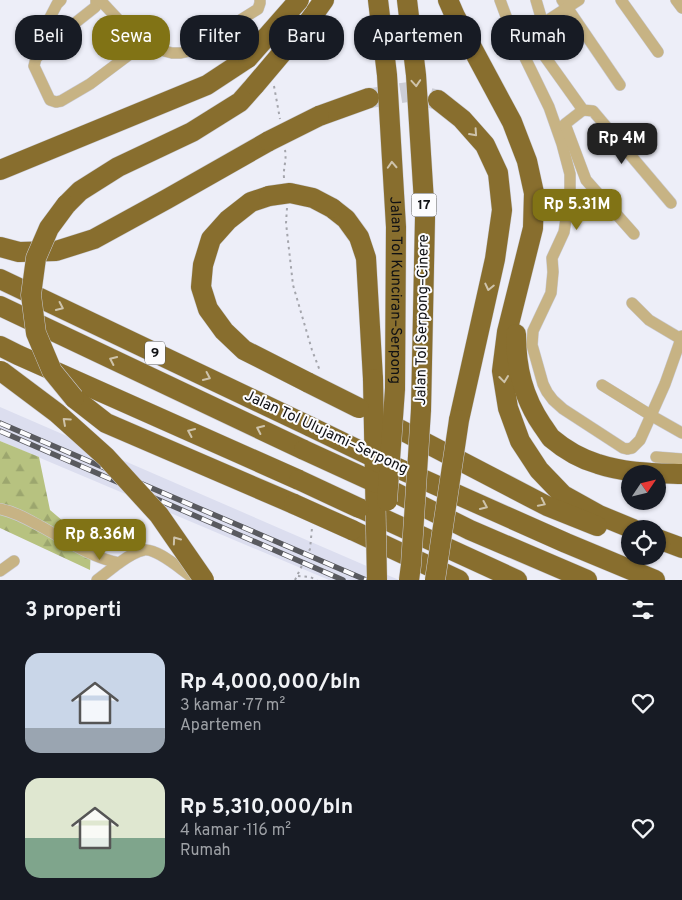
<!DOCTYPE html>
<html lang="id">
<meta charset="utf-8">
<style>
:root{--surface:#171b24;--page:#242831;--text:#f1f3f6;--muted:#9ea1a6;--accent:#817315}
body{margin:0;font-family:Overpass,sans-serif;background:var(--page);color:var(--text);height:100vh;display:flex;flex-direction:column;font-size:19px;white-space:nowrap}
*{box-sizing:border-box;margin:0}
p{font-size:16px;color:var(--muted)}
.icon{flex:none;width:28px;height:28px;fill:none;stroke:currentColor;stroke-width:2;stroke-linecap:round;stroke-linejoin:round}
.map{position:relative;height:580px;overflow:hidden}
.panel{display:flex;flex-direction:column;background:var(--surface);flex:1}
.panel>*{flex:none}
.top-card{position:absolute;left:15px;top:15px;width:652px;height:45px;display:flex;gap:10px}
.needle{width:32px;rotate:55deg}
.controls{position:absolute;left:621px;top:465px;display:grid;gap:10px}
.controls a{display:grid;place-items:center;width:45px;height:45px;border-radius:50%;background:var(--surface);box-shadow:0 1px 4px #0004;font-size:25px}
.price{position:absolute;translate:-50% -42px;padding:0 11px;border-radius:10px;background:var(--accent);color:#fff;font-size:16px;line-height:32px;filter:drop-shadow(0 1px 2px #0008)}
.price::after{content:'';position:absolute;left:50%;top:30px;width:15px;height:11px;margin-left:-8px;background:inherit;clip-path:polygon(0 0,100% 0,50% 100%)}
.price.selected{background:#222;color:#fff}
ul{padding:0;list-style:none}
li{display:flex;align-items:center;gap:15px;height:125px;padding:0 25px}
li span{display:grid;place-items:center;flex:none;width:140px;height:100px;border-radius:15px;color:#555}
li>.icon{margin-inline-start:auto}
span .icon{width:60px;height:60px;fill:#fffc;stroke-width:1}
li b{font-size:21px}
h2{display:flex;justify-content:space-between;align-items:center;height:60px;padding:0 25px;font-size:21px}
.tag{padding:0 18px;border-radius:20px;background:var(--surface);box-shadow:0 1px 4px #0004;font-size:18px;line-height:45px}
.tag.selected{background:var(--accent);color:#fff}
.map>svg:first-child{display:block}
</style>
<div class="map">
<svg width="682" height="580" viewBox="0 0 682 580">
<defs>
<pattern id="forest-firs" width="22" height="20" patternUnits="userSpaceOnUse" patternTransform="scale(1.25)"><rect width="22" height="20" fill="#b7c280"/><path d="M5 1l3.5 6h-7zM16 11l3.5 6h-7z" fill="#9ca66e"/></pattern>
</defs>
<rect width="100%" height="100%" fill="#edeef8"/>
<polygon fill="#dcdeef" points="0,407 399,580 329,580 0,441"/>
<polygon fill="url(#forest-firs)" points="0,441 39,457 50,510 91,545 90,570 0,528"/>
<g fill="none" stroke-linecap="round" stroke-linejoin="round">
<polyline stroke="#cccdd6" stroke-width="20" stroke-dasharray="20 10" stroke-linecap="butt" points="371,98 408,92 438,100"/>
<defs>
<g id="street">
<polyline points="96,0 96,6 94,8 75,23 55,42 36,58 34,66 50,100 56,102 61,101 90,84 142,45"/>
<polyline points="100,0 142,45 172,53 181,53 190,51 199,46 258,9 260,3 260,0"/>
<polyline points="500,0 510,27 549,107 562,144 570,174 570,193 564,232 552,258 553,272 551,293 533,331 532,345 543,384 547,392 553,400 563,409 623,448 627,449 632,448 640,440 665,384 682,336"/>
<polyline points="536,0 543,24"/>
<polyline points="562,0 620,85"/>
<polyline points="579,0 528,33 583,110 593,111 671,203"/>
<polyline points="621,0 658,52"/>
<polyline points="676,0 682,8"/>
<polyline points="36,57 44,29 57,4 61,0"/>
<polyline points="583,110 565,124 586,180 634,234"/>
<polyline points="632,303 649,320 681,339"/>
<polyline points="602,385 652,416 682,433"/>
<polyline points="656,457 682,459"/>
<path d="M0,509C15,512 27,519 40,526C66,540 90,557 119,563C126,558 134,552 144,550C157,548 180,569 192,577L198,580"/>
<polyline points="0,571 14,561"/>
<polyline points="97,580 119,563"/>
</g>
<g id="highway">
<path id="s1" d="M378,0L387,75L396,227L395,389"/>
<polyline points="407,0 416,75 425,218 421,410"/>
<polyline points="448,0 455,16 512,122 527,161 534,193 533,228 507,332 502,371 508,408 520,441 539,470 563,495 599,515 633,529"/>
<polyline points="309,21 324,0"/>
<polyline points="438,100 462,119 485,145 498,173 502,210 495,259 459,420"/>
<polyline points="319,116 369,98"/>
<polyline points="0,170 207,85 248,58"/>
<polyline points="269,196 251,202 228,220 211,239 203,265 201,287 208,309 224,331 244,350 309,383"/>
<polyline points="66,205 80,191 118,167 192,132 240,102 255,85"/>
<polyline points="332,208 346,219 359,237 366,258 373,379"/>
<polyline points="0,247 19,252 56,251 94,239 167,199 269,141"/>
<polyline points="0,279 311,427"/>
<polyline points="0,306 304,450"/>
<path d="M516,334C516,368 523,397 542,425C545,429 548,434 551,438C564,449 581,459 598,464C625,473 654,473 682,474"/>
<polyline points="0,346 18,355 299,480"/>
<polyline points="74,398 106,423 294,504"/>
<polyline points="378,418 547,506 597,526"/>
<polyline points="375,458 566,543 655,580"/>
<polyline points="376,483 470,530 587,580"/>
<polyline points="362,509 517,580"/>
<polyline points="352,530 459,580"/>
<polyline points="658,539 682,548"/>
</g>
</defs>
<use href="#street" stroke="#cacbd4" stroke-width="12"/>
<use href="#highway" stroke="#cacbd4" stroke-width="21"/>
<g stroke="#a4a5ac" stroke-width="2" stroke-dasharray="2.5 4" stroke-linecap="butt">
<polyline points="274,86 280,119"/>
<path d="M284,178C283,167 287,161 285,150"/>
<polyline points="287,208 286,223 293,285 312,350 320,371"/>
<polyline points="298,576 310,577 317,580"/>
<polyline points="295,580 310,549 312,528"/>
</g>
<use href="#street" stroke="#c7b384" stroke-width="11"/>
<use href="#highway" stroke="#886e2e" stroke-width="20"/>
<defs>
<g id="rail">
<polyline points="0,423 366,580"/>
<polyline points="0,431 343,580"/>
</g>
</defs>
<use href="#rail" stroke="#595a5f" stroke-width="5.5"/>
<use href="#rail" stroke="#fcfcfe" stroke-width="4" stroke-dasharray="11" stroke-linecap="butt"/>
<defs>
<g id="highway-bridge">
<polyline points="248,58 299,0"/>
<polyline points="255,85 309,21"/>
<polyline points="269,141 319,116"/>
<polyline points="269,196 290,193 313,198 332,208"/>
<polyline points="66,205 49,228 36,258 31,295 36,333 52,371 74,398"/>
<polyline points="1,371 57,413 106,457 159,515 204,580"/>
<polyline points="373,379 377,580"/>
<polyline points="309,383 359,408"/>
<polyline points="311,427 375,458"/>
<polyline points="304,450 376,483"/>
<polyline points="299,480 359,508"/>
<polyline points="387,501 395,389"/>
<polyline points="294,504 352,530"/>
<polyline points="409,580 411,565 421,410"/>
<polyline points="435,580 459,420"/>
</g>
</defs>
<use href="#highway-bridge" stroke="#cacbd4" stroke-width="21" stroke-linecap="butt"/>
<use href="#highway-bridge" stroke="#886e2e" stroke-width="20"/>
</g>
<defs><path id="oneway-chevron" d="M-2-3.5L2.5 0L-2 3.5" fill="none" stroke-width="1.6" stroke-linecap="round" stroke-linejoin="round" transform="scale(1.25)"/></defs>
<g stroke="#cec3ab">
<use href="#oneway-chevron" transform="translate(416 83) rotate(86)"/>
<use href="#oneway-chevron" transform="translate(474 133) rotate(48)"/>
<use href="#oneway-chevron" transform="translate(392 165) rotate(-93)"/>
<use href="#oneway-chevron" transform="translate(489 287) rotate(103)"/>
<use href="#oneway-chevron" transform="translate(60 307) rotate(25)"/>
<use href="#oneway-chevron" transform="translate(113 360) rotate(-155)"/>
<use href="#oneway-chevron" transform="translate(207 377) rotate(25)"/>
<use href="#oneway-chevron" transform="translate(504 379) rotate(83)"/>
<use href="#oneway-chevron" transform="translate(66 421) rotate(-138)"/>
<use href="#oneway-chevron" transform="translate(260 429) rotate(-155)"/>
<use href="#oneway-chevron" transform="translate(191 432) rotate(-156)"/>
<use href="#oneway-chevron" transform="translate(542 503) rotate(26)"/>
<use href="#oneway-chevron" transform="translate(484 506) rotate(24)"/>
<use href="#oneway-chevron" transform="translate(176 540) rotate(-125)"/>
</g>
<g text-anchor="middle" dominant-baseline="central" stroke-width="4" stroke-linejoin="round" paint-order="stroke">
<g fill="#fcfcfe" stroke="#57585a" stroke-width="1">
<rect x="411.5" y="193.5" width="25" height="23" rx="4"/>
<rect x="145" y="341.5" width="20" height="23" rx="4"/>
</g>
<g font-size="14" font-weight="bold" fill="#101114">
<text x="424" y="205">17</text>
<text x="155" y="353">9</text>
</g>
<g font-size="15" fill="#101114" stroke="#fcfcfe">
<text stroke="none"><textPath href="#s1" startOffset="291">Jalan Tol Kunciran–Serpong</textPath></text>
<text transform="translate(423 320) rotate(-89)">Jalan Tol Serpong–Cinere</text>
<text transform="translate(326 433) rotate(25)">Jalan Tol Ulujami–Serpong</text>
</g>
</g>
</svg>
<div class="controls">
<a><svg class="needle" viewBox="-14 -14 28 28"><path d="M0-13l5 13h-10z" fill="#e53935"/><path d="M0 13l5-13h-10z" fill="#9ea1a6"/></svg></a>
<a><svg class="icon" aria-label="locate" viewBox="0 0 24 24"><circle cx="12" cy="12" r="6"/><path d="M12 2v4M12 18v4M2 12h4M18 12h4"/></svg></a>
</div>
<b class="price selected" style="left:622px;top:165px">Rp 4M</b>
<b class="price" style="left:577px;top:231px">Rp 5.31M</b>
<b class="price" style="left:100px;top:561px">Rp 8.36M</b>
<div class="top-card">
<a class="tag">Beli</a>
<a class="tag selected">Sewa</a>
<a class="tag">Filter</a>
<a class="tag">Baru</a>
<a class="tag">Apartemen</a>
<a class="tag">Rumah</a>
</div>
</div>
<section class="panel">
<h2>3 properti<svg class="icon" aria-label="filters" viewBox="0 0 24 24"><path d="M4 7h16M4 17h16"/><circle cx="9" cy="7" r="2"/><circle cx="15" cy="17" r="2"/></svg></h2>
<ul>
<li><span style="background:linear-gradient(#c9d6e8 75%,#9aa5b1 0)"><svg class="icon" aria-label="home" viewBox="0 0 24 24"><path d="M3 11l9-7 9 7M6 9v11h12V9"/></svg></span><div><b>Rp 4,000,000/bln</b><p>3 kamar · 77 m²</p><p>Apartemen</p></div><svg class="icon" aria-label="heart" viewBox="0 0 24 24"><path d="M12 20l-8-8c-3-5 5-10 8-4 3-6 11-1 8 4z"/></svg></li>
<li><span style="background:linear-gradient(#dfe7d0 60%,#7fa58c 0)"><svg class="icon" aria-label="home" viewBox="0 0 24 24"><path d="M3 11l9-7 9 7M6 9v11h12V9"/></svg></span><div><b>Rp 5,310,000/bln</b><p>4 kamar · 116 m²</p><p>Rumah</p></div><svg class="icon" aria-label="heart" viewBox="0 0 24 24"><path d="M12 20l-8-8c-3-5 5-10 8-4 3-6 11-1 8 4z"/></svg></li>
</ul>
</section>
